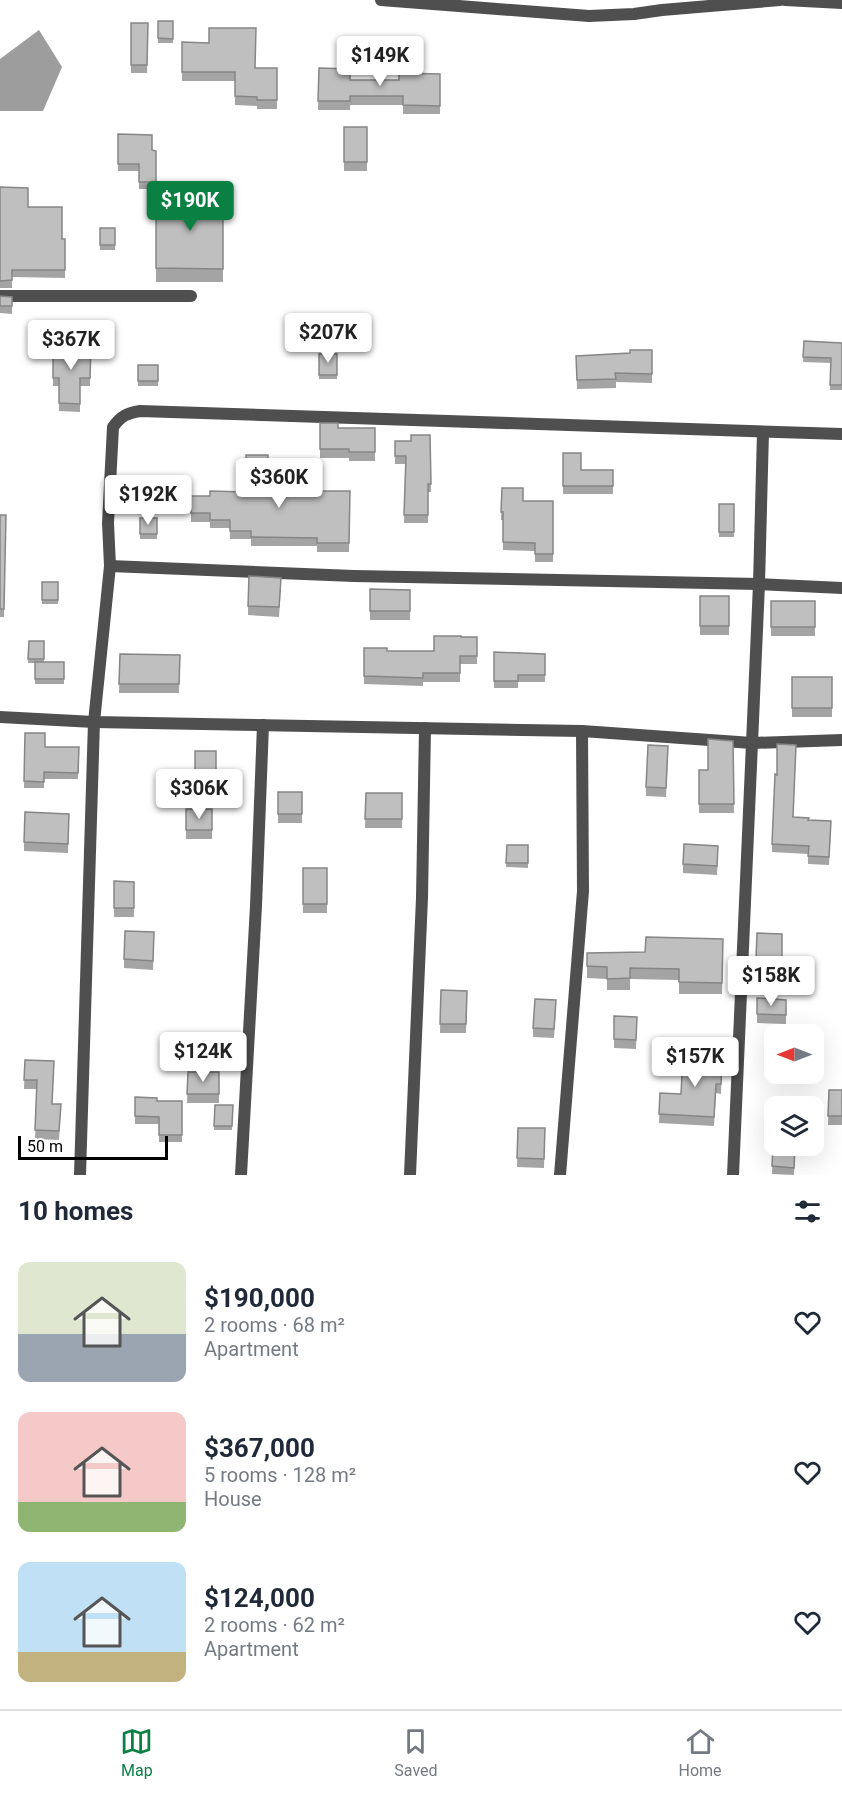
<!DOCTYPE html>
<meta charset="utf-8">
<style>
:root{--surface:#fff;--page:#f6f6f7;--text:#1f2937;--muted:#747a83;--line:#e0e1e3;--accent:#0b8043}
body{margin:0;font-family:Roboto,sans-serif;background:var(--page);color:var(--text);height:100vh;display:flex;flex-direction:column;font-size:22px;white-space:nowrap}
*{box-sizing:border-box;margin:0}
p{font-size:20px;color:var(--muted)}
.icon{flex:none;width:33px;height:33px;fill:none;stroke:currentColor;stroke-width:2;stroke-linecap:round;stroke-linejoin:round}
.map{position:relative;height:1175px;overflow:hidden}
.drawer{display:flex;flex-direction:column;background:var(--surface);flex:1}
.drawer>*{flex:none}
.needle{width:39px;rotate:270deg}
.tools{position:absolute;left:764px;top:1024px;display:grid;gap:12px}
.tools a{display:grid;place-items:center;width:60px;height:60px;border-radius:12px;background:var(--surface);box-shadow:0 6px 24px #0002;font-size:30px}
.scale{position:absolute;left:18px;bottom:15px;width:150px;box-sizing:border-box;padding-left:6px;border:3px solid #000;border-top:0;font-size:16px;line-height:21px;white-space:nowrap;color:#000;-webkit-text-stroke:4px #fff;paint-order:stroke}
.price{position:absolute;translate:-50% -51px;padding:0 14px;border-radius:6px;background:#fff;color:#222;font-size:20px;line-height:39px;filter:drop-shadow(0 2px 3px #0008)}
.price::after{content:'';position:absolute;left:50%;top:36px;width:18px;height:14px;margin-left:-9px;background:inherit;clip-path:polygon(0 0,100% 0,50% 100%)}
.price.selected{background:var(--accent);color:#fff}
ul{padding:0;list-style:none}
li{display:flex;align-items:center;gap:18px;height:150px;padding:0 18px}
li span{display:grid;place-items:center;flex:none;width:168px;height:120px;border-radius:12px;color:#555}
li>.icon{margin-inline-start:auto}
span .icon{width:72px;height:72px;fill:#fffc;stroke-width:1}
li b{font-size:26px}
h2{display:flex;justify-content:space-between;align-items:center;height:72px;padding:0 18px;font-size:26px}
.tabs{display:flex;justify-content:space-around;align-items:center;height:84px;border-top:2px solid var(--line);background:var(--surface);font-size:16px;color:var(--muted)}
.tabs a{display:grid;justify-items:center;gap:3px}
.tabs .selected{color:var(--accent)}
.map>svg:first-child{display:block}
</style>
<div class="map">
<svg width="842" height="1175" viewBox="0 0 842 1175">
<rect width="100%" height="100%" fill="#fff"/>
<polygon fill="#9d9d9d" points="39,30 62,67 43,111 0,111 0,59"/>
<g fill="none" stroke-linecap="round" stroke-linejoin="round">
<g stroke="#4f4f4f" stroke-width="12">
<polyline points="381,0 589,16 634,14 662,10 780,0"/>
<polyline points="785,0 842,3"/>
<polyline points="0,296 191,296"/>
<polyline points="110,566 354,576 759,584 842,588"/>
<polyline points="0,717 94,722 582,731 752,743 842,740"/>
<path d="M80,1175L94,722L110,566L108,523L113,427C121,416 127,413 140,411L842,434"/>
<polyline points="241,1175 256,906 263,725"/>
<polyline points="410,1175 422,898 425,728"/>
<polyline points="560,1175 583,891 582,731"/>
<polyline points="733,1175 759,584 763,432"/>
</g>
</g>
<g fill="#a4a4a4">
<rect x="158" y="21" width="15" height="22"/>
<polygon points="131,23 148,23 147,73 131,73"/>
<polygon points="182,42 255,68 277,68 277,109 257,109 257,106 235,105 235,81 182,81"/>
<polygon points="319,68 350,80 399,80 440,74 440,114 403,114 403,105 350,105 350,110 318,110"/>
<rect x="344" y="127" width="23" height="44"/>
<polygon points="118,134 152,150 156,151 156,189 139,189 139,171 118,171"/>
<polygon points="0,187 28,207 62,239 65,239 65,278 12,277 12,288 0,288"/>
<polygon points="156,194 223,195 223,282 156,282"/>
<rect x="100" y="228" width="15" height="22"/>
<polygon points="0,296 12,297 12,314 0,313"/>
<polygon points="804,341 842,343 842,390 830,390 831,363 803,362"/>
<polygon points="53,346 91,346 90,386 80,386 80,412 59,411 59,386 53,386"/>
<polygon points="652,350 652,383 616,382 616,388 577,389 576,356 630,353"/>
<rect x="319" y="354" width="18" height="25"/>
<rect x="138" y="365" width="20" height="21"/>
<polygon points="320,423 338,428 375,428 375,461 349,461 349,458 320,458"/>
<polygon points="430,435 431,492 428,492 428,523 404,523 406,464 395,464 395,441 411,441"/>
<polygon points="563,453 581,470 613,470 613,494 563,494"/>
<polygon points="502,488 523,501 553,501 553,562 535,562 535,551 503,550 503,520 501,520"/>
<polygon points="350,491 349,552 317,552 317,546 251,546 251,539 230,539 230,528 210,528 210,522 191,522 191,496 210,496 268,492 318,493"/>
<rect x="719" y="504" width="15" height="33"/>
<polygon points="0,515 6,515 4,617 0,617"/>
<rect x="140" y="518" width="17" height="21"/>
<rect x="42" y="582" width="16" height="22"/>
<polygon points="281,587 279,617 248,615 248,606"/>
<polygon points="370,589 410,590 410,620 370,620"/>
<rect x="700" y="596" width="29" height="39"/>
<rect x="771" y="601" width="44" height="35"/>
<polygon points="461,637 477,637 477,664 460,664 460,682 423,682 423,686 364,684 364,648 387,651 434,651"/>
<polygon points="29,641 44,641 44,662 64,662 64,684 35,684 35,663 28,663"/>
<polygon points="494,652 545,654 545,682 518,682 518,688 494,688"/>
<polygon points="120,654 180,655 179,693 119,693"/>
<rect x="792" y="677" width="40" height="40"/>
<polygon points="25,733 45,747 79,747 78,779 44,779 44,788 24,788"/>
<polygon points="733,741 734,813 699,813 699,770 708,770"/>
<polygon points="195,751 216,751 216,782 195,781"/>
<polygon points="668,755 666,797 646,796 646,787"/>
<rect x="278" y="792" width="24" height="31"/>
<polygon points="366,793 402,793 402,828 365,828"/>
<rect x="186" y="809" width="26" height="30"/>
<polygon points="69,814 68,853 24,851 24,842"/>
<polygon points="793,817 808,820 831,829 829,865 808,864 808,854 772,852 772,844"/>
<polygon points="507,845 528,845 528,868 506,867"/>
<polygon points="718,855 717,875 683,873 683,864"/>
<rect x="303" y="868" width="24" height="45"/>
<polygon points="114,881 134,882 134,917 114,917"/>
<polygon points="757,933 782,934 782,968 756,968"/>
<polygon points="723,939 722,994 679,994 679,980 630,979 630,990 607,990 607,979 587,978 587,953 645,952"/>
<polygon points="154,942 153,970 124,968 124,959"/>
<polygon points="441,990 467,991 466,1033 440,1033"/>
<polygon points="757,998 786,1000 786,1024 757,1023"/>
<polygon points="556,1009 554,1038 533,1037 533,1028"/>
<polygon points="614,1016 637,1017 636,1049 614,1048"/>
<polygon points="722,1056 721,1094 716,1093 714,1126 659,1123 660,1093 681,1094"/>
<polygon points="25,1060 53,1104 61,1104 59,1140 35,1139 37,1089 24,1089"/>
<polygon points="188,1072 219,1072 219,1103 187,1103"/>
<polygon points="829,1090 842,1090 842,1125 828,1125"/>
<polygon points="135,1097 157,1101 182,1101 182,1142 159,1142 159,1124 135,1124"/>
<polygon points="215,1105 233,1105 232,1130 214,1130"/>
<polygon points="518,1128 545,1128 544,1168 517,1167"/>
<polygon points="773,1145 795,1146 794,1175 772,1174"/>
</g>
<g fill="#bfbfbf" stroke="#868686" stroke-width="1.5">
<polygon points="158,21 173,21 173,39 158,38"/>
<polygon points="131,23 148,23 147,65 131,65"/>
<polygon points="209,28 256,28 255,68 277,68 277,100 257,100 257,97 235,96 235,72 182,72 182,42 209,43"/>
<polygon points="319,68 350,69 350,80 399,80 399,73 440,74 440,106 403,105 403,96 350,96 350,101 318,101"/>
<rect x="344" y="127" width="23" height="35"/>
<polygon points="118,134 152,135 152,150 156,151 156,182 139,182 139,164 118,164"/>
<polygon points="0,187 28,188 28,207 62,207 62,239 65,239 65,270 12,270 12,280 0,281"/>
<polygon points="156,194 223,195 223,269 156,268"/>
<rect x="100" y="228" width="15" height="17"/>
<polygon points="0,296 12,297 12,306 0,306"/>
<polygon points="804,341 842,343 842,385 830,385 831,358 803,357"/>
<polygon points="53,346 91,346 90,378 80,378 80,404 59,403 59,378 53,378"/>
<polygon points="630,350 652,350 652,374 615,373 616,379 577,380 576,356 630,353"/>
<rect x="319" y="354" width="18" height="21"/>
<rect x="138" y="365" width="20" height="16"/>
<polygon points="320,423 338,423 338,428 375,428 375,452 349,452 349,449 320,449"/>
<polygon points="411,435 430,435 431,484 428,484 428,515 404,515 406,456 395,456 395,441 411,441"/>
<polygon points="563,453 581,453 581,470 613,470 613,486 563,486"/>
<polygon points="246,455 268,455 268,492 318,493 318,491 350,491 349,543 317,543 317,538 251,537 251,531 230,531 230,520 210,520 210,513 191,513 191,496 210,496 210,491 246,492"/>
<polygon points="502,488 523,488 523,501 553,501 553,554 535,554 535,543 503,542 503,512 501,512"/>
<rect x="719" y="504" width="15" height="28"/>
<polygon points="0,515 6,515 4,609 0,609"/>
<rect x="140" y="518" width="17" height="16"/>
<polygon points="249,576 281,578 279,607 248,606"/>
<rect x="42" y="582" width="16" height="18"/>
<polygon points="370,589 410,590 410,611 370,611"/>
<rect x="700" y="596" width="29" height="30"/>
<rect x="771" y="601" width="44" height="26"/>
<polygon points="434,636 461,636 461,637 477,637 477,656 460,656 460,673 423,673 423,678 364,676 364,648 387,648 387,651 434,651"/>
<polygon points="29,641 44,641 44,659 28,659"/>
<polygon points="494,652 545,654 545,675 518,675 518,681 494,681"/>
<polygon points="120,654 180,655 179,684 119,684"/>
<rect x="35" y="662" width="29" height="17"/>
<rect x="792" y="677" width="40" height="31"/>
<polygon points="25,733 45,733 45,747 79,747 78,773 44,772 44,782 24,781"/>
<polygon points="708,739 733,741 734,804 699,804 699,770 708,770"/>
<polygon points="777,744 796,745 793,817 809,818 808,820 831,821 829,857 808,856 809,846 772,844 775,774 777,775"/>
<polygon points="648,745 668,746 666,788 646,787"/>
<rect x="195" y="751" width="21" height="21"/>
<rect x="278" y="792" width="24" height="22"/>
<polygon points="366,793 402,793 402,819 365,819"/>
<rect x="186" y="809" width="26" height="21"/>
<polygon points="25,812 69,814 68,844 24,842"/>
<polygon points="684,844 718,846 717,866 683,864"/>
<polygon points="507,845 528,845 528,863 506,863"/>
<rect x="303" y="868" width="24" height="36"/>
<polygon points="114,881 134,882 134,908 114,908"/>
<polygon points="125,931 154,932 153,961 124,959"/>
<polygon points="757,933 782,934 782,959 756,959"/>
<polygon points="646,937 723,939 722,983 679,982 679,969 630,968 630,978 607,979 607,967 587,966 587,953 645,952"/>
<polygon points="441,990 467,991 466,1024 440,1024"/>
<polygon points="757,998 786,1000 786,1015 757,1014"/>
<polygon points="535,999 556,1000 554,1029 533,1028"/>
<polygon points="614,1016 637,1017 636,1040 614,1039"/>
<polygon points="683,1054 722,1056 721,1084 716,1084 714,1117 659,1114 660,1093 681,1094"/>
<polygon points="25,1060 54,1061 52,1104 61,1104 59,1131 35,1130 37,1080 24,1080"/>
<polygon points="188,1072 219,1072 219,1094 187,1094"/>
<polygon points="829,1090 842,1090 842,1116 828,1116"/>
<polygon points="135,1097 157,1098 157,1101 182,1101 182,1135 159,1135 159,1117 135,1116"/>
<polygon points="215,1105 233,1105 232,1126 214,1126"/>
<polygon points="518,1128 545,1128 544,1159 517,1158"/>
<polygon points="773,1145 774,1146 795,1146 794,1168 772,1166"/>
</g>
</svg>
<div class="tools">
<a><svg class="needle" viewBox="-14 -14 28 28"><path d="M0-13l5 13h-10z" fill="#e53935"/><path d="M0 13l5-13h-10z" fill="#747a83"/></svg></a>
<a><svg class="icon" aria-label="layers" viewBox="0 0 24 24"><path d="M12 4l9 5-9 5-9-5zM3 14l9 5 9-5"/></svg></a>
</div>
<div class="scale">50 m</div>
<b class="price" style="left:380px;top:87px">$149K</b>
<b class="price selected" style="left:190px;top:232px">$190K</b>
<b class="price" style="left:328px;top:364px">$207K</b>
<b class="price" style="left:71px;top:371px">$367K</b>
<b class="price" style="left:279px;top:509px">$360K</b>
<b class="price" style="left:148px;top:526px">$192K</b>
<b class="price" style="left:199px;top:820px">$306K</b>
<b class="price" style="left:771px;top:1007px">$158K</b>
<b class="price" style="left:203px;top:1083px">$124K</b>
<b class="price" style="left:695px;top:1088px">$157K</b>
</div>
<section class="drawer">
<h2>10 homes<svg class="icon" aria-label="filters" viewBox="0 0 24 24"><path d="M4 7h16M4 17h16"/><circle cx="9" cy="7" r="2"/><circle cx="15" cy="17" r="2"/></svg></h2>
<ul>
<li><span style="background:linear-gradient(#dfe7d0 60%,#9aa5b1 0)"><svg class="icon" aria-label="home" viewBox="0 0 24 24"><path d="M3 11l9-7 9 7M6 9v11h12V9"/></svg></span><div><b>$190,000</b><p>2 rooms · 68 m²</p><p>Apartment</p></div><svg class="icon" aria-label="heart" viewBox="0 0 24 24"><path d="M12 20l-8-8c-3-5 5-10 8-4 3-6 11-1 8 4z"/></svg></li>
<li><span style="background:linear-gradient(#f6c9c9 75%,#8fb573 0)"><svg class="icon" aria-label="home" viewBox="0 0 24 24"><path d="M3 11l9-7 9 7M6 9v11h12V9"/></svg></span><div><b>$367,000</b><p>5 rooms · 128 m²</p><p>House</p></div><svg class="icon" aria-label="heart" viewBox="0 0 24 24"><path d="M12 20l-8-8c-3-5 5-10 8-4 3-6 11-1 8 4z"/></svg></li>
<li><span style="background:linear-gradient(#bfe0f5 75%,#c2b280 0)"><svg class="icon" aria-label="home" viewBox="0 0 24 24"><path d="M3 11l9-7 9 7M6 9v11h12V9"/></svg></span><div><b>$124,000</b><p>2 rooms · 62 m²</p><p>Apartment</p></div><svg class="icon" aria-label="heart" viewBox="0 0 24 24"><path d="M12 20l-8-8c-3-5 5-10 8-4 3-6 11-1 8 4z"/></svg></li>
</ul>
</section>
<nav class="tabs">
<a class="selected"><svg class="icon" aria-label="map" viewBox="0 0 24 24"><path d="M3 6l6-2 6 2 6-2v14l-6 2-6-2-6 2zM9 4v14M15 6v14"/></svg>Map</a>
<a><svg class="icon" aria-label="saved" viewBox="0 0 24 24"><path d="M7 4h10v16l-5-4-5 4z"/></svg>Saved</a>
<a><svg class="icon" aria-label="home" viewBox="0 0 24 24"><path d="M3 11l9-7 9 7M6 9v11h12V9"/></svg>Home</a>
</nav>
